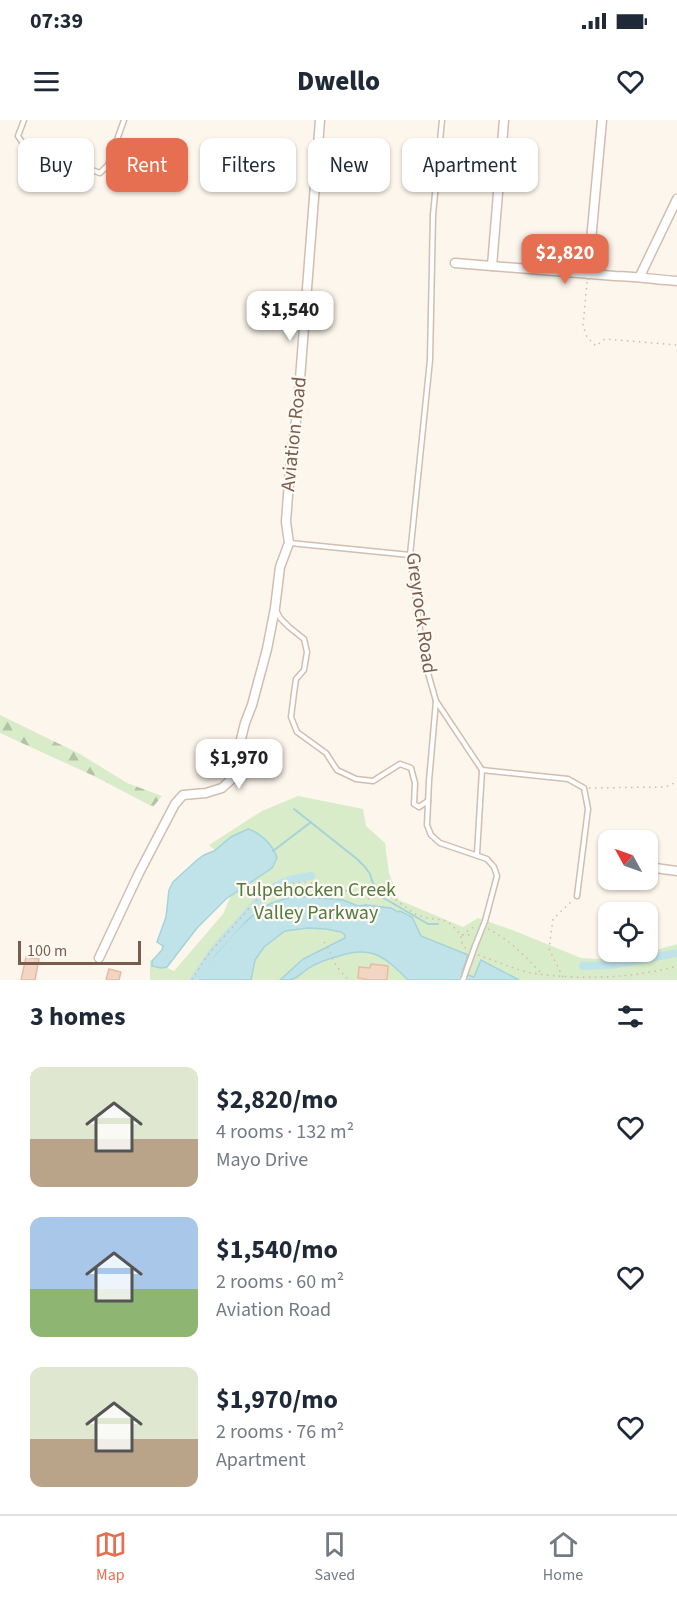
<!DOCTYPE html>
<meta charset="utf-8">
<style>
:root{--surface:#fff;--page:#f2f2f3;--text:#1f2937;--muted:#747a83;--line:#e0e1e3;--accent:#e76f51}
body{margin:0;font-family:"Source Sans 3",sans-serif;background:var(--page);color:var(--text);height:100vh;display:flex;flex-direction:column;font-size:22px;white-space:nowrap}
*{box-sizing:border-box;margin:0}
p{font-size:20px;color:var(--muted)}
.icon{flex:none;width:33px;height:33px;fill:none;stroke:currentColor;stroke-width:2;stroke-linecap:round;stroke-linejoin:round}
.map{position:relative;height:860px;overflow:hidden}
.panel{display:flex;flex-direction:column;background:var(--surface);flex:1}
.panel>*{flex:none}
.hud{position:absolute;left:18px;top:18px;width:642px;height:54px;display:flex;gap:12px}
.needle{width:39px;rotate:310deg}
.buttons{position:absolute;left:598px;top:710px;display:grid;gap:12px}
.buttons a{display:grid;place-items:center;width:60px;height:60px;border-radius:12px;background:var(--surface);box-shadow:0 2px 4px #0004;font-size:30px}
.scale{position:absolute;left:18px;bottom:15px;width:123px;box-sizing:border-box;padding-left:6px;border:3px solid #7a5c4d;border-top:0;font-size:16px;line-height:21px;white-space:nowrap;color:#7a5c4d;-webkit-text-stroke:4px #fffaf3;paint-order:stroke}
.price{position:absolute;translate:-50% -51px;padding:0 14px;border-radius:12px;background:#fff;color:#222;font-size:20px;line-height:39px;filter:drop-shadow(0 2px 3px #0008)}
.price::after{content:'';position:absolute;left:50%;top:36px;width:18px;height:14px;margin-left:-9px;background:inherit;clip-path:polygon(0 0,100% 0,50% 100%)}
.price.selected{background:var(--accent);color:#fff}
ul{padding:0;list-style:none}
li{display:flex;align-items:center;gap:18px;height:150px;padding:0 30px}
li span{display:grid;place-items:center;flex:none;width:168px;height:120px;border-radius:12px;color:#555}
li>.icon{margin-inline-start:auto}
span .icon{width:72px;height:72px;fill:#fffc;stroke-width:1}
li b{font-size:26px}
h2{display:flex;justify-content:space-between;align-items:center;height:72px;padding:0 30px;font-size:26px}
.pill{padding:0 21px;border-radius:12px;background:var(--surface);box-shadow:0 2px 4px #0004;font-size:21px;line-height:54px}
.pill.selected{background:var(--accent);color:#fff}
.status{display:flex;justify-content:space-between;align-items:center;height:42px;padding:0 30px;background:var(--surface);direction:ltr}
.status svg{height:16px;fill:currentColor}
header{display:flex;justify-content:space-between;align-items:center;height:78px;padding:0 30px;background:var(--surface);font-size:27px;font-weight:800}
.menu{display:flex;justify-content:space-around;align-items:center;height:84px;border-top:2px solid var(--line);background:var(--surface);font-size:16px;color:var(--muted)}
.menu a{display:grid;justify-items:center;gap:3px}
.menu .selected{color:var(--accent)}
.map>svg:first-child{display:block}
</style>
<div class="status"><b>07:39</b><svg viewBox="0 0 49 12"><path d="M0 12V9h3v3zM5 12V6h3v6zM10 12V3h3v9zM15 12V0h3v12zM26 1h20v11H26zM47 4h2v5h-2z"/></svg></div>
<header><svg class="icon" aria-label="menu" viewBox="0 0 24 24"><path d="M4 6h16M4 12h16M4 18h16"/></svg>Dwello<svg class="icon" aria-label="heart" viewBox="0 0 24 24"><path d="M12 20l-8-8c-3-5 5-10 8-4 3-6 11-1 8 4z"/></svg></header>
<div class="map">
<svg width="677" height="860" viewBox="0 0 677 860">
<defs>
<pattern id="forest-firs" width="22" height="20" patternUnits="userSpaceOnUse" patternTransform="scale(1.5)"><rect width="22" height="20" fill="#d8ecc9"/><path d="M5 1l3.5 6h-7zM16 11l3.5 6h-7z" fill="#b4c2a5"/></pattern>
</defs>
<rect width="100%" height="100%" fill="#fdf6ec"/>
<polygon fill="url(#forest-firs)" points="0,595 80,634 127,663 162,676 153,687 96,657 0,613"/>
<polygon fill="#d8ecc9" points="298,676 363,689 366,706 385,723 389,753 399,780 463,807 478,798 515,811 581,838 621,840 677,824 677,860 150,860 150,840 174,851 223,794 241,752 209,725 262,691"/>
<g fill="#bfe3e8" stroke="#a5d3da" stroke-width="1.5">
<path d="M248,709C261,713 273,725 277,738L272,748L226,779L197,808L167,847L161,848L152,846V841L162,830L163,826L157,822L166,797L169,770L173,762L197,740L204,735L214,731L231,717Z"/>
<path d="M294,776L343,780L358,786L366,785L391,788L398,792L400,791L412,797L421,816L468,835L462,853L474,857L481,840L519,860H408C385,837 372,825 339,836C328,839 318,842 309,848C294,858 299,860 280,860L303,839L345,818V815L341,812L326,809L308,808L285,811L264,827L255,840L251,860H199L200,855C219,830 239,803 266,786C274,781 285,779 294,776Z"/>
</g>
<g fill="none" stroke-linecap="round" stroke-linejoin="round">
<g stroke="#a5d3da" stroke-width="2">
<polyline points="294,689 357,739 365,747 370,754 375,770 382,777 428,804 438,804"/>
<polyline points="273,731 311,702"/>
</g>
<g stroke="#bfe3e8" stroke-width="8">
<polyline points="583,846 612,845 677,833"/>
<polyline points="194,860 215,829 260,779 276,766 289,760 311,756"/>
</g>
</g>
<g fill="#f3d5c3" stroke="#e6bba3" stroke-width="1.5">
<polygon points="26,837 39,839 35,860 21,860"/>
<polygon points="371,844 388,846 387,860 369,860 358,858 359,847 370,848"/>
<polygon points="109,849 121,852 119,860 106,860"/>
</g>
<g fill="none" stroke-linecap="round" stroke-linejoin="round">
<defs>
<g id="lane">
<polyline points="24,0 18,16 24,25 100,53 108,45 124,0"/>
<polyline points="442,0 433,95 430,240 410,435 424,539 436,581 482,650 568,659 584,668 588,689 577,776"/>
<polyline points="290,423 410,435"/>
<polyline points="276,490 280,498 289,507 304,519 307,532 304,550 296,559 294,573 291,597 297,612 326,633 337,650 356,659 373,661 400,644 411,648 415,663 414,684 419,687 428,681"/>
<polyline points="436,581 429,661 427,705 431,715 440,723 487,739 494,747 497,756 485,801 475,826"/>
<polyline points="477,734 482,650"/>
</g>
<g id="street">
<path d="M455,143L615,156C636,156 656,160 677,161"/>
<polyline points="492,146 504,0"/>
<polyline points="588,154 602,0"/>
<polyline points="640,156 677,79"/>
<polyline points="648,747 677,751"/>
<polyline points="99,838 139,753 175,684 183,675 206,673 222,668 234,657 238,631 245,603 252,585 267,529 275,488 280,447 289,423 286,402 290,348 298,285 320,0"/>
</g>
</defs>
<use href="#lane" stroke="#d1beb0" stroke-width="7"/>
<use href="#street" stroke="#d1beb0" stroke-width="11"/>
<g stroke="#d9b8a5" stroke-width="1.5" stroke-dasharray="1.5 4.5" stroke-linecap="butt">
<polyline points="587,162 583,206 587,217 596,226 605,219 677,225"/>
<polyline points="589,668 665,667 677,662"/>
<path d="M488,809C509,819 526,837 542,854"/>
<polyline points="462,815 475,806"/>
<polyline points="462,815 472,815"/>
<path d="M324,822C329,828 330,834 333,840C337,848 343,854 349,860"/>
<path d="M478,835C496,841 513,849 531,853C579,860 630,859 677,846"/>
<polyline points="563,857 549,829 553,799 572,781"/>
<polyline points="192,860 206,837 259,777 270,769 283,765 302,762 334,766 367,779 383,774 389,775 415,794 427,798 443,800 451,804 461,815 461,821 466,829"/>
</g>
<use href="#lane" stroke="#fff" stroke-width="4"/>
<use href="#street" stroke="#fff" stroke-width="8"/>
<defs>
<polyline id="lane-bridge" points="463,860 475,826"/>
</defs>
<use href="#lane-bridge" stroke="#d1beb0" stroke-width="7" stroke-linecap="butt"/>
<use href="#lane-bridge" stroke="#fff" stroke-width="4"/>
</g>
<g text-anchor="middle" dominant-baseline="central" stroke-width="4.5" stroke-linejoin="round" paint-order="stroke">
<g font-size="20" fill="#7a5c4d" stroke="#fffaf3">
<text transform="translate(294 314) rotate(-84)">Aviation Road</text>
<text transform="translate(421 493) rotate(82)">Greyrock Road</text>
</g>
<g font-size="20" fill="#537a41" stroke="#fffaf3">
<text x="316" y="770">Tulpehocken Creek<tspan x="316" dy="23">Valley Parkway</tspan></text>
</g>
</g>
</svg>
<div class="buttons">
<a><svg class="needle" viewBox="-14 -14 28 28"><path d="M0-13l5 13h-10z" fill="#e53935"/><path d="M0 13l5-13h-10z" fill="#747a83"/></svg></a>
<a><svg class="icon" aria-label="locate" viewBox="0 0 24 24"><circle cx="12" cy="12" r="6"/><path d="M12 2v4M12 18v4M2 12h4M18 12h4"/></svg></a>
</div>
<div class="scale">100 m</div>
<b class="price selected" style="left:565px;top:165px">$2,820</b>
<b class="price" style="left:290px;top:222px">$1,540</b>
<b class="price" style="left:239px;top:670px">$1,970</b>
<div class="hud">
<a class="pill">Buy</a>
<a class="pill selected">Rent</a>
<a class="pill">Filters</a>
<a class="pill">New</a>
<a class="pill">Apartment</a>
</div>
</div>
<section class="panel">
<h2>3 homes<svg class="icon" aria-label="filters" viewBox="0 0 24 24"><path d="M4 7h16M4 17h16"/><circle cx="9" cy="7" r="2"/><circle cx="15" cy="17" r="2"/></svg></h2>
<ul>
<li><span style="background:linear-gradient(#dfe7d0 60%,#b9a48a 0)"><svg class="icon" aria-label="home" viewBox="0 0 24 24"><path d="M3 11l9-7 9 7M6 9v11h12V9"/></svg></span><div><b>$2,820/mo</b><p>4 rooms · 132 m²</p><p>Mayo Drive</p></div><svg class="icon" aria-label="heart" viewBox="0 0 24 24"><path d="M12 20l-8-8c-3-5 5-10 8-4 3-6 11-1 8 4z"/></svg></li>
<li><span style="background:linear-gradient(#a9c7e8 60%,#8fb573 0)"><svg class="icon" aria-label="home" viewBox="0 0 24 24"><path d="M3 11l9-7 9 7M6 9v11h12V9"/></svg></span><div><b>$1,540/mo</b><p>2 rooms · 60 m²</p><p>Aviation Road</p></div><svg class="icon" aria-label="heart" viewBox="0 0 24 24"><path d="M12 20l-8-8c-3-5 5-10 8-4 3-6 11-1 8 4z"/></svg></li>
<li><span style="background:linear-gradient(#dfe7d0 60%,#b9a48a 0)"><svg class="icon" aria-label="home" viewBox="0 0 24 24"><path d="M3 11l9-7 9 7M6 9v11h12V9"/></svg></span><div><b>$1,970/mo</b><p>2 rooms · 76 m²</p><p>Apartment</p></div><svg class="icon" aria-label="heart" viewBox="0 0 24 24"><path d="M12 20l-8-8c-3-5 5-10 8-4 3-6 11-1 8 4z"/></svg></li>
</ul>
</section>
<nav class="menu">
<a class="selected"><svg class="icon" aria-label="map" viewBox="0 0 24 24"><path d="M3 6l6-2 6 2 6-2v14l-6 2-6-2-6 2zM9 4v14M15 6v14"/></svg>Map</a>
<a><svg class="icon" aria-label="saved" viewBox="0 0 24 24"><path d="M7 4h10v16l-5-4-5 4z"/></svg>Saved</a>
<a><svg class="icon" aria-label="home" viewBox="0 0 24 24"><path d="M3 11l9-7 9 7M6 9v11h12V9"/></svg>Home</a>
</nav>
